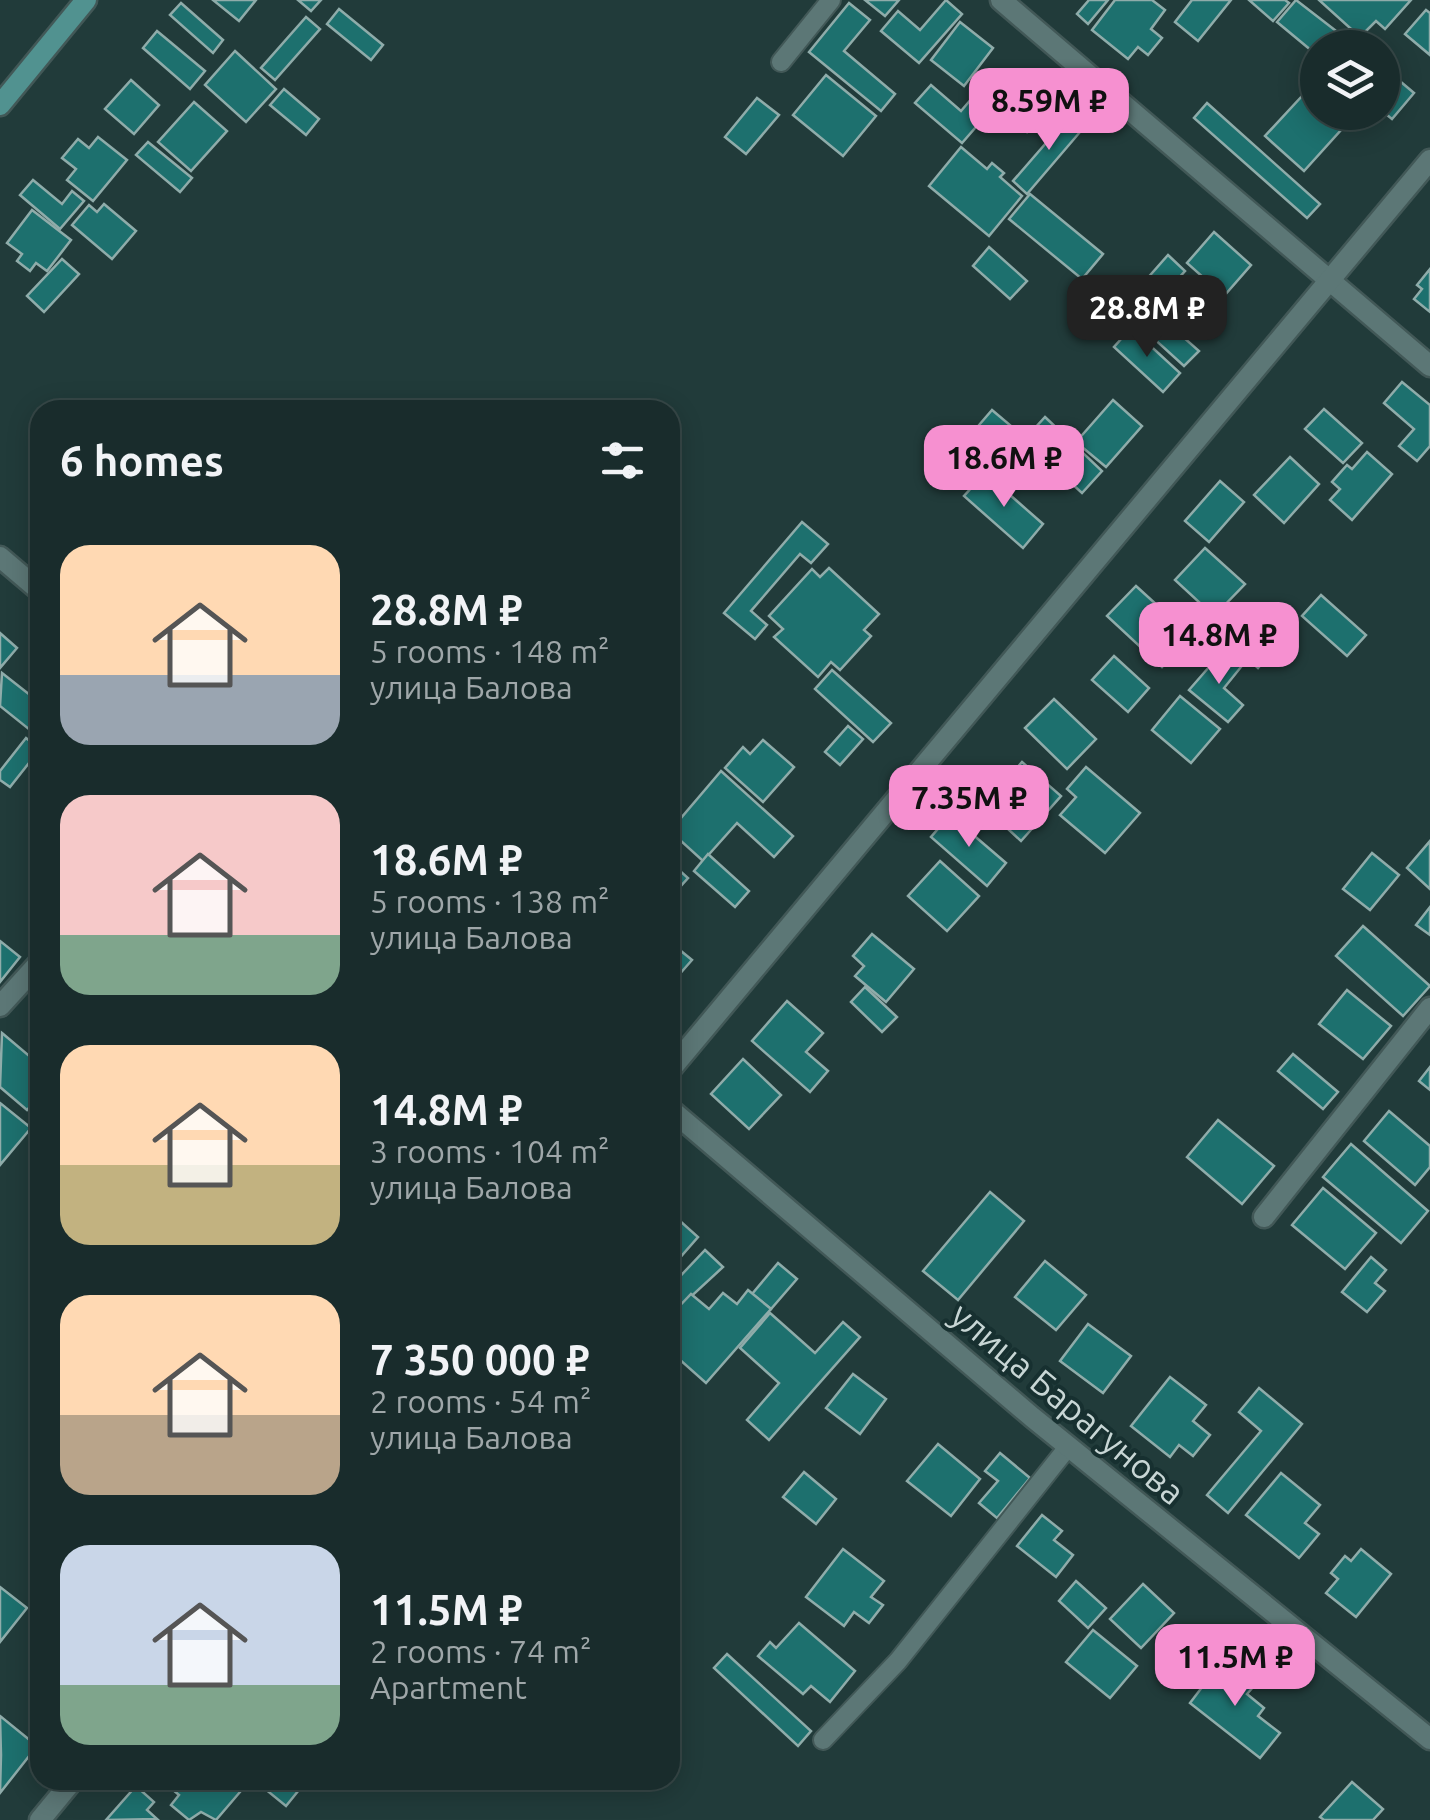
<!DOCTYPE html>
<meta charset="utf-8">
<style>
:root{--surface:#192c2c;--page:#263838;--text:#f1f3f6;--muted:#9fa7a9;--line:#374848;--accent:#f690d0}
body{margin:0;font-family:Ubuntu,sans-serif;background:var(--page);color:var(--text);height:100vh;display:flex;flex-direction:column;font-size:38px;white-space:nowrap}
*{box-sizing:border-box;margin:0}
p{font-size:32px;color:var(--muted)}
.icon{flex:none;width:55px;height:55px;fill:none;stroke:currentColor;stroke-width:2;stroke-linecap:round;stroke-linejoin:round}
.map{position:relative;flex:1;overflow:hidden}
.details{position:absolute;left:30px;top:400px;width:650px;height:1390px;display:flex;flex-direction:column;background:var(--surface);border-radius:30px;box-shadow:0 5px 25px #0003,0 0 0 2px var(--line)}
.details>*{flex:none}
.tools{position:absolute;left:1300px;top:30px;display:grid;gap:20px}
.tools a{display:grid;place-items:center;width:100px;height:100px;border-radius:50%;background:var(--surface);box-shadow:0 5px 25px #0003,0 0 0 2px var(--line);font-size:50px}
.price{position:absolute;translate:-50% -85px;padding:0 22px;border-radius:20px;background:var(--accent);color:#111;font-size:32px;line-height:65px;filter:drop-shadow(0 2px 5px #0008)}
.price::after{content:'';position:absolute;left:50%;top:60px;width:30px;height:22px;margin-left:-15px;background:inherit;clip-path:polygon(0 0,100% 0,50% 100%)}
.price.active{background:#222;color:#fff}
ul{padding:0;list-style:none}
li{display:flex;align-items:center;gap:30px;height:250px;padding:0 30px}
li span{display:grid;place-items:center;flex:none;width:280px;height:200px;border-radius:30px;color:#555}
li>.icon{margin-inline-start:auto}
span .icon{width:120px;height:120px;fill:#fffc;stroke-width:1}
li b{font-size:42px}
h2{display:flex;justify-content:space-between;align-items:center;height:120px;padding:0 30px;font-size:42px}
.map>svg:first-child{display:block}
</style>
<div class="map">
<svg width="1430" height="1820" viewBox="0 0 1430 1820">
<rect width="100%" height="100%" fill="#213b3a"/>
<g fill="#1d706e" stroke="#8facaa" stroke-width="2.5">
<polygon points="213,0 256,0 239,21"/>
<polygon points="298,0 321,0 311,11"/>
<polygon points="865,0 899,0 885,16"/>
<polygon points="946,0 962,14 919,63 881,31 898,11 920,30"/>
<polygon points="1089,0 1108,0 1088,24 1077,14"/>
<polygon points="1115,0 1152,0 1165,10 1151,29 1162,38 1148,55 1138,47 1128,59 1092,30"/>
<polygon points="1192,0 1231,0 1198,41 1175,22"/>
<polygon points="1249,0 1285,0 1289,3 1273,21"/>
<polygon points="1296,0 1340,34 1329,48 1318,48 1318,56 1277,22"/>
<polygon points="1319,0 1411,0 1385,29 1376,21 1360,37"/>
<polygon points="181,3 223,40 213,53 170,15"/>
<polygon points="849,3 870,20 844,51 895,94 881,111 809,52"/>
<polygon points="339,9 383,45 371,60 327,24"/>
<polygon points="1426,10 1430,13 1430,55 1405,34"/>
<polygon points="306,17 320,29 275,80 261,68"/>
<polygon points="960,22 993,48 964,86 931,60"/>
<polygon points="157,31 205,71 190,89 143,48"/>
<polygon points="1346,35 1361,48 1336,48"/>
<polygon points="235,51 276,89 246,122 205,85"/>
<polygon points="1382,66 1414,93 1392,119 1382,111"/>
<polygon points="826,75 876,116 843,156 793,115"/>
<polygon points="1026,76 1055,101 1047,111 1052,115 1040,129 1034,124 1027,132 999,108"/>
<polygon points="131,80 159,105 134,134 105,109"/>
<polygon points="985,83 1002,97 962,143 915,103 931,85 961,111"/>
<polygon points="284,89 319,119 306,135 270,105"/>
<polygon points="1303,95 1341,130 1304,171 1265,136"/>
<polygon points="757,98 779,115 746,154 725,137"/>
<polygon points="194,102 227,131 191,171 158,142"/>
<polygon points="1207,103 1320,204 1307,218 1194,118"/>
<polygon points="1072,113 1086,125 1027,194 1013,181"/>
<polygon points="98,137 127,160 93,201 67,180 76,169 62,158 78,139 89,148"/>
<polygon points="148,142 192,178 180,192 136,155"/>
<polygon points="961,147 987,169 992,163 1004,173 1000,177 1022,196 989,236 929,186"/>
<polygon points="33,180 62,204 72,191 84,201 60,229 20,195"/>
<polygon points="1030,194 1103,254 1082,279 1009,219"/>
<polygon points="104,204 136,231 112,259 72,225 89,205 97,212"/>
<polygon points="32,210 71,240 47,271 36,263 30,271 17,261 22,254 7,243"/>
<polygon points="1214,232 1251,265 1224,296 1187,263"/>
<polygon points="989,247 1027,281 1010,299 973,266"/>
<polygon points="1168,255 1185,271 1148,312 1131,297"/>
<polygon points="62,259 79,274 44,312 27,296"/>
<polygon points="1430,269 1430,312 1414,299 1422,289 1417,285"/>
<polygon points="1165,321 1199,351 1184,366 1151,336"/>
<polygon points="1131,328 1180,373 1163,392 1114,347"/>
<polygon points="1402,382 1430,405 1430,446 1417,461 1399,446 1414,429 1384,403"/>
<polygon points="1113,400 1142,426 1106,467 1076,442"/>
<polygon points="1324,409 1362,443 1343,463 1305,429"/>
<polygon points="992,410 1023,436 998,465 967,439"/>
<polygon points="1045,417 1102,471 1082,493 1024,440"/>
<polygon points="1367,452 1392,474 1352,520 1330,500 1340,489 1332,482 1347,465 1352,469"/>
<polygon points="1290,457 1319,484 1284,523 1254,495"/>
<polygon points="985,473 1043,524 1023,548 964,496"/>
<polygon points="1220,481 1244,502 1209,542 1185,521"/>
<polygon points="802,522 828,544 811,563 800,554 751,611 767,625 755,639 724,613"/>
<polygon points="1205,548 1245,584 1214,616 1175,580"/>
<polygon points="829,568 879,614 864,630 871,636 840,670 831,662 818,677 774,637 783,629 769,616 812,569 820,577"/>
<polygon points="1136,586 1191,636 1162,667 1107,616"/>
<polygon points="1321,595 1366,635 1347,656 1302,616"/>
<polygon points="1271,617 1289,633 1258,668 1231,645 1253,621 1261,628"/>
<polygon points="0,633 17,648 0,668"/>
<polygon points="1223,651 1241,667 1224,688 1243,705 1228,722 1189,690"/>
<polygon points="1114,656 1149,688 1128,712 1092,680"/>
<polygon points="832,670 891,723 873,742 815,689"/>
<polygon points="2,673 30,695 40,682 40,738 0,706"/>
<polygon points="1180,696 1220,729 1191,763 1152,730"/>
<polygon points="1054,699 1096,739 1067,769 1025,728"/>
<polygon points="848,726 863,739 840,765 825,752"/>
<polygon points="26,738 40,749 10,787 0,780 0,771"/>
<polygon points="763,740 794,767 763,802 725,768 743,747 750,754"/>
<polygon points="1022,762 1061,796 1021,841 983,806"/>
<polygon points="1086,767 1140,813 1105,853 1060,815 1076,797 1067,789"/>
<polygon points="721,771 793,836 774,857 737,823 703,861 670,831"/>
<polygon points="950,815 1006,863 987,886 931,837"/>
<polygon points="1430,841 1430,889 1407,868"/>
<polygon points="1372,853 1399,875 1370,910 1343,889"/>
<polygon points="708,854 749,891 735,907 694,871"/>
<polygon points="940,861 979,896 947,931 908,896"/>
<polygon points="670,862 688,878 670,898"/>
<polygon points="1430,907 1430,935 1416,925"/>
<polygon points="1363,926 1430,986 1403,1016 1336,956"/>
<polygon points="872,934 914,969 886,1002 855,976 864,966 853,956"/>
<polygon points="0,941 20,957 0,982"/>
<polygon points="670,942 692,960 670,985"/>
<polygon points="865,987 897,1017 882,1032 851,1002"/>
<polygon points="1347,990 1391,1026 1363,1059 1319,1024"/>
<polygon points="787,1001 823,1033 806,1052 828,1071 810,1092 752,1041"/>
<polygon points="2,1033 40,1065 40,1095 27,1110 0,1087"/>
<polygon points="1293,1054 1338,1092 1323,1109 1278,1071"/>
<polygon points="743,1059 781,1095 749,1129 711,1094"/>
<polygon points="1430,1067 1430,1090 1419,1081"/>
<polygon points="0,1103 31,1128 0,1165"/>
<polygon points="1389,1111 1430,1146 1430,1167 1415,1185 1364,1141"/>
<polygon points="1218,1120 1274,1166 1242,1204 1187,1157"/>
<polygon points="1351,1144 1428,1211 1401,1243 1323,1177"/>
<polygon points="1323,1188 1376,1233 1345,1269 1292,1225"/>
<polygon points="990,1192 1024,1221 958,1300 923,1271"/>
<polygon points="670,1212 698,1237 670,1269"/>
<polygon points="705,1250 723,1267 670,1316 670,1287"/>
<polygon points="1371,1257 1386,1270 1375,1283 1385,1291 1367,1312 1342,1292"/>
<polygon points="1045,1261 1086,1295 1056,1330 1015,1297"/>
<polygon points="778,1263 797,1279 771,1309 752,1294"/>
<polygon points="748,1290 771,1309 706,1383 670,1351 670,1316 691,1294 709,1309 723,1293 737,1304"/>
<polygon points="770,1313 815,1353 843,1322 860,1337 769,1440 747,1420 779,1383 740,1348"/>
<polygon points="1088,1324 1131,1356 1103,1393 1060,1361"/>
<polygon points="853,1374 886,1399 860,1434 826,1408"/>
<polygon points="1170,1377 1206,1405 1193,1421 1210,1435 1193,1456 1179,1445 1170,1457 1131,1426"/>
<polygon points="1259,1388 1302,1424 1228,1513 1207,1495 1261,1431 1239,1412"/>
<polygon points="938,1444 980,1479 951,1516 907,1481"/>
<polygon points="1000,1453 1030,1478 997,1518 979,1503 998,1481 985,1471"/>
<polygon points="804,1472 836,1499 816,1524 783,1497"/>
<polygon points="1281,1473 1320,1505 1305,1523 1319,1534 1299,1558 1246,1515"/>
<polygon points="1042,1515 1062,1531 1054,1540 1073,1555 1056,1577 1017,1546"/>
<polygon points="843,1549 884,1581 871,1597 883,1605 869,1623 854,1612 844,1626 806,1597"/>
<polygon points="1361,1549 1391,1574 1356,1617 1326,1593 1338,1579 1331,1573 1345,1556 1351,1561"/>
<polygon points="1076,1581 1106,1608 1088,1628 1059,1601"/>
<polygon points="1143,1584 1174,1613 1141,1648 1110,1619"/>
<polygon points="0,1587 27,1608 0,1642"/>
<polygon points="799,1623 855,1671 830,1702 811,1686 803,1694 758,1656 770,1642 776,1648"/>
<polygon points="1093,1630 1137,1666 1110,1698 1066,1662"/>
<polygon points="727,1654 811,1731 798,1746 714,1668"/>
<polygon points="1222,1661 1254,1686 1247,1694 1264,1708 1258,1716 1280,1733 1260,1758 1190,1703"/>
<polygon points="0,1716 37,1746 0,1793 1,1755"/>
<polygon points="167,1780 240,1780 246,1785 216,1820 201,1812 189,1820 171,1805 179,1795 165,1783"/>
<polygon points="254,1780 307,1780 286,1806"/>
<polygon points="1352,1782 1383,1809 1373,1820 1324,1820 1320,1817"/>
<polygon points="136,1786 154,1802 147,1810 157,1819 106,1820"/>
</g>
<g fill="none" stroke-linecap="round" stroke-linejoin="round">
<defs>
<g id="lane">
<polyline points="781,62 831,0"/>
<polyline points="823,1740 898,1661 1068,1447"/>
</g>
<g id="street">
<polyline points="1001,0 1430,366"/>
<polyline points="0,557 40,591"/>
<polyline points="0,1006 40,962"/>
<polyline points="670,1070 1430,160"/>
<polyline points="670,1109 1032,1417 1430,1739"/>
<polyline points="1264,1217 1430,1008"/>
<polyline points="40,1820 73,1780"/>
</g>
<polyline id="secondary" points="0,105 86,0"/>
</defs>
<use href="#lane" stroke="#425857" stroke-width="22"/>
<use href="#street" stroke="#425857" stroke-width="25"/>
<use href="#secondary" stroke="#425857" stroke-width="25"/>
<use href="#lane" stroke="#5c7776" stroke-width="18"/>
<use href="#street" stroke="#5c7776" stroke-width="20"/>
<use href="#secondary" stroke="#519290" stroke-width="20"/>
</g>
<g text-anchor="middle" dominant-baseline="central" stroke-width="8" stroke-linejoin="round" paint-order="stroke">
<g font-size="35" fill="#c8d6d5" stroke="#173030">
<text transform="translate(1068 1403) rotate(40)">улица Барагунова</text>
</g>
</g>
</svg>
<div class="tools">
<a><svg class="icon" aria-label="layers" viewBox="0 0 24 24"><path d="M12 4l9 5-9 5-9-5zM3 14l9 5 9-5"/></svg></a>
</div>
<b class="price" style="left:1049px;top:153px">8.59M ₽</b>
<b class="price active" style="left:1147px;top:360px">28.8M ₽</b>
<b class="price" style="left:1004px;top:510px">18.6M ₽</b>
<b class="price" style="left:1219px;top:687px">14.8M ₽</b>
<b class="price" style="left:969px;top:850px">7.35M ₽</b>
<b class="price" style="left:1235px;top:1709px">11.5M ₽</b>
<section class="details">
<h2>6 homes<svg class="icon" aria-label="filters" viewBox="0 0 24 24"><path d="M4 7h16M4 17h16"/><circle cx="9" cy="7" r="2"/><circle cx="15" cy="17" r="2"/></svg></h2>
<ul>
<li><span style="background:linear-gradient(#ffd9b3 65%,#9aa5b1 0)"><svg class="icon" aria-label="home" viewBox="0 0 24 24"><path d="M3 11l9-7 9 7M6 9v11h12V9"/></svg></span><div><b>28.8M ₽</b><p>5 rooms · 148 m²</p><p>улица Балова</p></div></li>
<li><span style="background:linear-gradient(#f6c9c9 70%,#7fa58c 0)"><svg class="icon" aria-label="home" viewBox="0 0 24 24"><path d="M3 11l9-7 9 7M6 9v11h12V9"/></svg></span><div><b>18.6M ₽</b><p>5 rooms · 138 m²</p><p>улица Балова</p></div></li>
<li><span style="background:linear-gradient(#ffd9b3 60%,#c2b280 0)"><svg class="icon" aria-label="home" viewBox="0 0 24 24"><path d="M3 11l9-7 9 7M6 9v11h12V9"/></svg></span><div><b>14.8M ₽</b><p>3 rooms · 104 m²</p><p>улица Балова</p></div></li>
<li><span style="background:linear-gradient(#ffd9b3 60%,#b9a48a 0)"><svg class="icon" aria-label="home" viewBox="0 0 24 24"><path d="M3 11l9-7 9 7M6 9v11h12V9"/></svg></span><div><b>7 350 000 ₽</b><p>2 rooms · 54 m²</p><p>улица Балова</p></div></li>
<li><span style="background:linear-gradient(#c9d6e8 70%,#7fa58c 0)"><svg class="icon" aria-label="home" viewBox="0 0 24 24"><path d="M3 11l9-7 9 7M6 9v11h12V9"/></svg></span><div><b>11.5M ₽</b><p>2 rooms · 74 m²</p><p>Apartment</p></div></li>
</ul>
</section>
</div>
